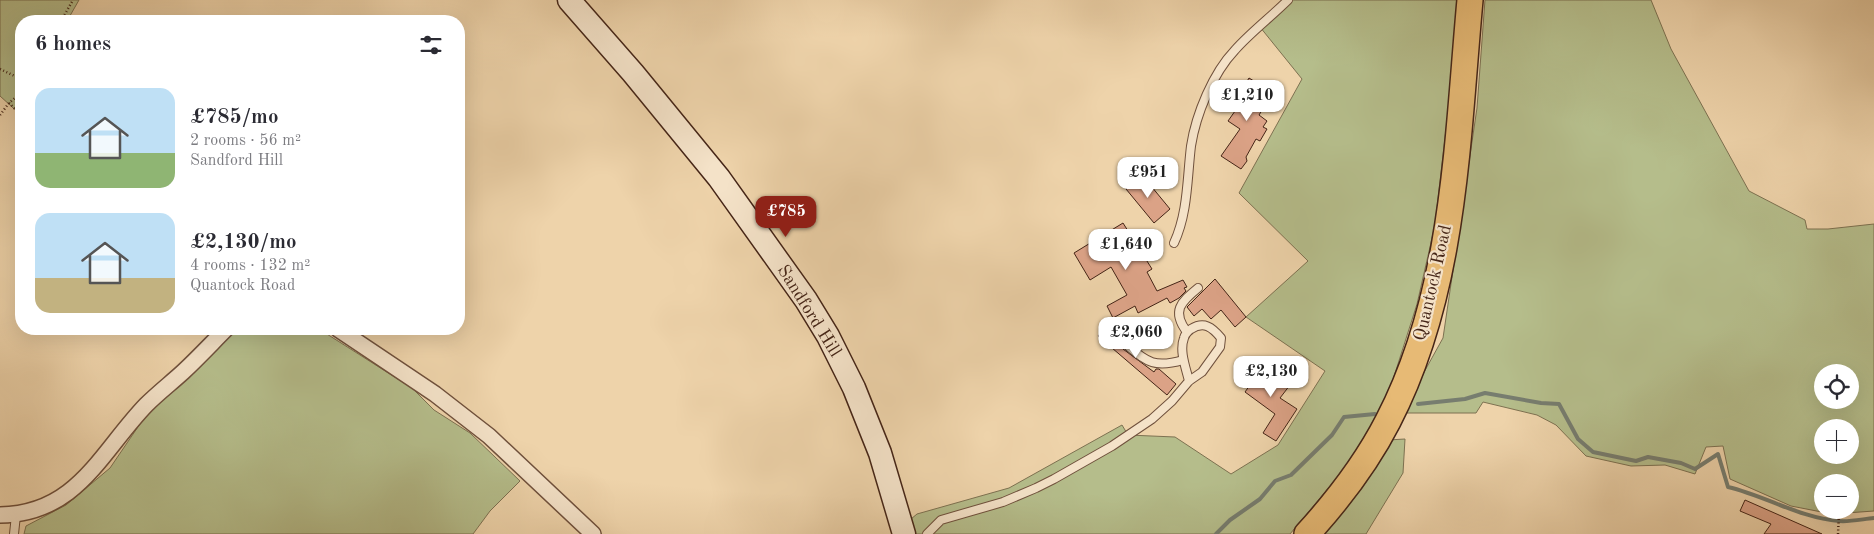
<!DOCTYPE html>
<meta charset="utf-8">
<style>
:root{--surface:#fff;--page:#f2f2f3;--text:#2b2b33;--muted:#7c7c81;--accent:#8f2418}
body{margin:0;font-family:"Old Standard TT",serif;background:var(--page);color:var(--text);height:100vh;display:flex;flex-direction:column;font-size:19px;white-space:nowrap}
*{box-sizing:border-box;margin:0}
p{font-size:16px;color:var(--muted)}
.icon{flex:none;width:28px;height:28px;fill:none;stroke:currentColor;stroke-width:2;stroke-linecap:round;stroke-linejoin:round}
.map{position:relative;flex:1;overflow:hidden}
.details{position:absolute;left:15px;top:15px;width:450px;height:320px;display:flex;flex-direction:column;background:var(--surface);border-radius:20px;box-shadow:0 5px 20px #0002}
.details>*{flex:none}
.buttons{position:absolute;left:1814px;top:364px;display:grid;gap:10px}
.buttons a{display:grid;place-items:center;width:45px;height:45px;border-radius:50%;background:var(--surface);box-shadow:0 5px 20px #0002;font-size:25px}
.price{position:absolute;translate:-50% -42px;padding:0 11px;border-radius:10px;background:#fff;color:#222;font-size:16px;line-height:32px;filter:drop-shadow(0 1px 2px #0008)}
.price::after{content:'';position:absolute;left:50%;top:30px;width:15px;height:11px;margin-left:-8px;background:inherit;clip-path:polygon(0 0,100% 0,50% 100%)}
.price.active{background:var(--accent);color:#fff}
ul{padding:0;list-style:none}
li{display:flex;align-items:center;gap:15px;height:125px;padding:0 20px}
li span{display:grid;place-items:center;flex:none;width:140px;height:100px;border-radius:15px;color:#555}
li>.icon{margin-inline-start:auto}
span .icon{width:60px;height:60px;fill:#fffc;stroke-width:1}
li b{font-size:21px}
h2{display:flex;justify-content:space-between;align-items:center;height:60px;padding:0 20px;font-size:21px}
.map>svg:first-child{display:block}
</style>
<div class="map">
<svg width="1874" height="534" viewBox="0 0 1874 534">
<rect width="100%" height="100%" fill="#eed3aa"/>
<filter id="stains"><feTurbulence type="fractalNoise" baseFrequency=".004" numOctaves="4"/><feColorMatrix values="0 0 0 0 .2 0 0 0 0 .09 0 0 0 0 .02 0 0 0 .5 -.17"/></filter>
<radialGradient id="worn" r=".72"><stop offset=".6" stop-color="#630" stop-opacity="0"/><stop offset="1" stop-color="#630" stop-opacity=".3"/></radialGradient>
<g fill="#b5bd8b" stroke="#7d7151" fill-rule="evenodd">
<polygon points="0,0 79,0 67,21 21,21 21,115 0,96"/>
<polygon points="1288,0 1458,0 1449,103 1435,225 1417,304 1390,389 1361,449 1290,534 914,534 911,519 917,514 1009,488 1122,425 1128,435 1175,437 1231,474 1278,445 1325,371 1246,317 1308,261 1239,193 1302,79 1260,27"/>
<path d="M1485,0H1651L1671,49L1749,191L1805,220L1807,229H1828L1874,224V511L1832,514L1791,506L1730,479L1723,446L1706,447L1695,474L1665,465L1631,466L1586,456L1556,425L1537,415L1483,402L1476,413H1406L1418,383L1443,338L1477,108ZM1822,372H1850V400H1822ZM1822,428H1850V455H1822ZM1822,482H1850V510H1822Z"/>
<polygon points="235,329 319,329 412,388 434,410 470,433 520,481 490,511 473,534 24,534 26,526 66,505 110,468 144,418"/>
<polygon points="1405,439 1403,473 1366,534 1322,534 1388,440"/>
</g>
<g fill="none" stroke-linecap="round" stroke-linejoin="round">
<g stroke="#777d6f" stroke-width="4">
<path d="M1418,404L1465,399L1485,393L1541,403L1559,404L1578,439L1593,452L1636,461L1648,457L1681,463L1695,469L1718,454L1728,487C1766,496 1800,518 1839,521C1850,522 1863,519 1874,518"/>
<polyline points="1216,534 1230,520 1260,499 1275,481 1291,475 1332,435 1344,417 1375,414"/>
</g>
</g>
<g fill="#dba286" stroke="#452517">
<polygon points="1249,78 1273,93 1259,115 1267,121 1263,127 1267,129 1260,141 1256,139 1246,157 1247,161 1241,169 1221,156 1240,129 1228,121 1240,104 1235,101"/>
<polygon points="1142,175 1170,209 1154,223 1126,189"/>
<polygon points="1123,223 1152,269 1147,272 1157,291 1183,280 1187,287 1184,288 1186,291 1179,298 1170,303 1167,298 1138,313 1135,306 1113,318 1107,306 1127,295 1111,267 1090,280 1074,253"/>
<polygon points="1215,279 1246,317 1235,327 1221,310 1211,319 1202,309 1194,316 1187,307"/>
<polygon points="1112,320 1121,328 1114,336 1122,343 1123,349 1154,372 1156,369 1159,369 1176,384 1167,395 1098,336"/>
<polygon points="1257,361 1290,385 1280,398 1297,409 1276,441 1263,433 1275,414 1245,392 1255,378 1249,373"/>
<polygon points="1745,500 1822,534 1764,534 1771,524 1740,511"/>
</g>
<g fill="none" stroke-linecap="round" stroke-linejoin="round">
<defs>
<g id="lane">
<path d="M1174,243C1188,213 1187,179 1191,146C1196,114 1213,73 1235,50C1251,32 1271,17 1288,0"/>
<path d="M1187,332C1171,311 1181,302 1198,288"/>
<path d="M1127,345C1147,363 1156,368 1183,360"/>
<polyline points="14,534 16,515"/>
<path d="M927,534L941,520L1003,502L1036,488L1054,479L1112,446L1152,419L1172,401L1189,381L1202,372L1220,347L1221,338C1212,327 1204,321 1191,329C1188,331 1185,334 1184,338C1179,351 1186,368 1189,381"/>
</g>
<g id="street">
<polyline points="338,329 435,394 489,436 593,534"/>
<path d="M0,515C77,514 100,453 146,405C158,393 171,383 183,372C198,358 212,343 226,329"/>
</g>
<polyline id="secondary" points="569,0 633,73 719,178 806,300 828,336 854,388 880,453 904,534"/>
<path id="primary" d="M1307,534C1338,500 1367,462 1388,421C1455,292 1457,141 1470,0"/>
</defs>
<use href="#lane" stroke="#6f503c" stroke-width="10"/>
<use href="#street" stroke="#6f503c" stroke-width="18"/>
<use href="#secondary" stroke="#452517" stroke-width="25"/>
<use href="#primary" stroke="#452517" stroke-width="28"/>
<g stroke="#452517" stroke-width="2.5" stroke-dasharray="1 2.5" stroke-linecap="butt">
<polyline points="61,21 73,0"/>
<polyline points="0,69 21,79"/>
<polyline points="9,103 21,115"/>
<polyline points="0,115 9,103 21,93"/>
<polyline points="1838,534 1839,514"/>
</g>
<use href="#lane" stroke="#f4e2c8" stroke-width="8"/>
<use href="#street" stroke="#f4e2c8" stroke-width="15"/>
<use href="#secondary" stroke="#f4e2c8" stroke-width="22"/>
<use href="#primary" stroke="#e7ba75" stroke-width="25"/>
</g>
<g text-anchor="middle" dominant-baseline="central" stroke-width="4.5" stroke-linejoin="round" paint-order="stroke">
<g font-size="18" fill="#452517" stroke="#f4e2c8">
<text transform="translate(1433 283) rotate(-77)">Quantock Road</text>
<text transform="translate(809 311) rotate(58)">Sandford Hill</text>
</g>
</g>
<rect width="100%" height="100%" filter="url(#stains)"/>
<rect width="100%" height="100%" fill="url(#worn)"/>
</svg>
<div class="buttons">
<a><svg class="icon" aria-label="locate" viewBox="0 0 24 24"><circle cx="12" cy="12" r="6"/><path d="M12 2v4M12 18v4M2 12h4M18 12h4"/></svg></a>
<a>+</a>
<a>−</a>
</div>
<b class="price" style="left:1247px;top:122px">£1,210</b>
<b class="price" style="left:1148px;top:199px">£951</b>
<b class="price active" style="left:786px;top:238px">£785</b>
<b class="price" style="left:1126px;top:271px">£1,640</b>
<b class="price" style="left:1136px;top:359px">£2,060</b>
<b class="price" style="left:1271px;top:398px">£2,130</b>
<section class="details">
<h2>6 homes<svg class="icon" aria-label="filters" viewBox="0 0 24 24"><path d="M4 7h16M4 17h16"/><circle cx="9" cy="7" r="2"/><circle cx="15" cy="17" r="2"/></svg></h2>
<ul>
<li><span style="background:linear-gradient(#bfe0f5 65%,#8fb573 0)"><svg class="icon" aria-label="home" viewBox="0 0 24 24"><path d="M3 11l9-7 9 7M6 9v11h12V9"/></svg></span><div><b>£785/mo</b><p>2 rooms · 56 m²</p><p>Sandford Hill</p></div></li>
<li><span style="background:linear-gradient(#bfe0f5 65%,#c2b280 0)"><svg class="icon" aria-label="home" viewBox="0 0 24 24"><path d="M3 11l9-7 9 7M6 9v11h12V9"/></svg></span><div><b>£2,130/mo</b><p>4 rooms · 132 m²</p><p>Quantock Road</p></div></li>
</ul>
</section>
</div>
